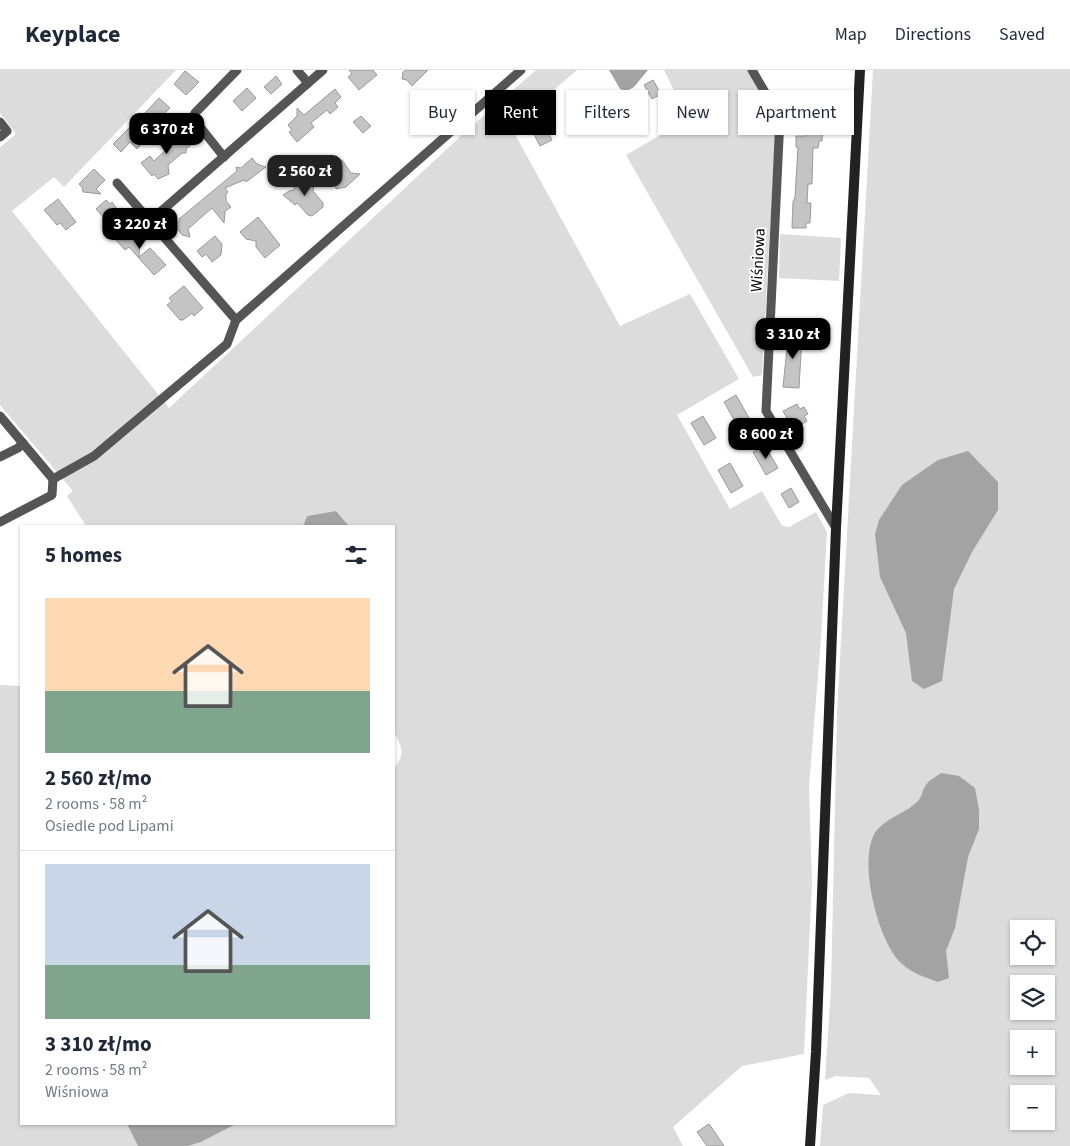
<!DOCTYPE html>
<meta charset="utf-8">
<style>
:root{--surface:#fff;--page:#f6f6f7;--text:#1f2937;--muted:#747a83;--line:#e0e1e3;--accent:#000}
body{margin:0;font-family:"Source Sans 3",sans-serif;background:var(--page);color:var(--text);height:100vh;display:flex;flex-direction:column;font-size:19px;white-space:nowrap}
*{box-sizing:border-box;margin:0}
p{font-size:16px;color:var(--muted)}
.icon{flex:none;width:28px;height:28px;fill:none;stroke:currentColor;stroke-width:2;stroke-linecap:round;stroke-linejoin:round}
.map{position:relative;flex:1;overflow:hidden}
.details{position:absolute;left:20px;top:455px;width:375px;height:600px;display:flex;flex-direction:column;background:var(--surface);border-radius:0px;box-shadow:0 1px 4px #0004}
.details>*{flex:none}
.guide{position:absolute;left:410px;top:20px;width:475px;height:45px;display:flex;gap:10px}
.buttons{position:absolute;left:1010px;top:850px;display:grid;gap:10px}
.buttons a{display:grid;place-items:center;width:45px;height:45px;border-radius:0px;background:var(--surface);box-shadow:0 1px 4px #0004;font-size:25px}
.price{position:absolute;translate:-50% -42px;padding:0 11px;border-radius:10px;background:var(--accent);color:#fff;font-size:16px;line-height:32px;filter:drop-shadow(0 1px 2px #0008)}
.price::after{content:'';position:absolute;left:50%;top:30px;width:15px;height:11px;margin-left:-8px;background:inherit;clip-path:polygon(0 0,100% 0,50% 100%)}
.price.active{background:#222;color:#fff}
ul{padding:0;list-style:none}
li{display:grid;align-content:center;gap:10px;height:265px;padding:0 25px}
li+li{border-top:1px solid var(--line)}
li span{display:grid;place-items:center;height:155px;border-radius:0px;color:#555}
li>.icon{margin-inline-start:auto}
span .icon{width:90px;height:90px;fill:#fffc;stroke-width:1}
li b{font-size:21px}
h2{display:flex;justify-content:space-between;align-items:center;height:60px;padding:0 25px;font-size:21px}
.chip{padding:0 18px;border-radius:0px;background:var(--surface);box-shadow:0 1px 4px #0004;font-size:18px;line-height:45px}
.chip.active{background:var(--accent);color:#fff}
header{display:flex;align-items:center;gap:30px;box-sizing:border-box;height:70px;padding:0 25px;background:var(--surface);border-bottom:1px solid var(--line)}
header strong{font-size:24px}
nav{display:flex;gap:28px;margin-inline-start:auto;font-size:18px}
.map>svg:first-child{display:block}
</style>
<header>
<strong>Keyplace</strong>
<nav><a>Map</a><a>Directions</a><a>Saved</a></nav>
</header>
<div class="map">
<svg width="1070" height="1076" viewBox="0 0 1070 1076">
<rect width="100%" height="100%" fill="#fff"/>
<g fill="#dcdcdc" fill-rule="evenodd">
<path d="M0,0H176L64,117L54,107L12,141L169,338L464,63L536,0H577L511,57L620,256L690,224L739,309L677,345L730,439L762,421L782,456L789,457L816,442L827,462L821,568L809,717L812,812L804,984L742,996L673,1057L683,1076H188L201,1072L236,1054H394V699C405,683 403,679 394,662V456H349L336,441L307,446L303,456H86L67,426L73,421L0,335V77L16,64L0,43Z"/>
<polygon points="664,0 749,0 776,49 762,305 753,307 626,85 688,49"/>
<path d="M873,0H1070V1076H820L823,1035L849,1023L881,1025L869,1008L836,1006L825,1010L831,917L837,643ZM1019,859H1046V886H1019ZM1019,914H1046V941H1019ZM1019,969H1046V996H1019ZM1019,1024H1046V1051H1019Z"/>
<polygon points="780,164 841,168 839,211 779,208"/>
<polygon points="0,615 21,616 21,1054 127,1054 138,1076 0,1076"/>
</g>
<g fill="#a3a3a3">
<polygon points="609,0 648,0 634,17 627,21 620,19"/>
<polygon points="968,381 998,412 998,440 972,482 954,519 942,611 924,619 912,611 906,563 880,507 875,464 879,450 902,415 938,390"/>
<polygon points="336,441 349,456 303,456 307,446"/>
<path d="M941,703L959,706L975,718L979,740V759L968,787L955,858L946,881L949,908L938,912C925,907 911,903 901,893C878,872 856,786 877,760C888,747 906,743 917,732C922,728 922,720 926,715C929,710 936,707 941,703Z"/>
<polygon points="127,1054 236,1054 201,1072 188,1076 138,1076"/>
</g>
<g fill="#c4c4c4" stroke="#999">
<polygon points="349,0 373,0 377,5 359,20 348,7 352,4"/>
<polygon points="406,0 428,0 412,16 407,10 402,9 403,2"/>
<polygon points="185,1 199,12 186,25 174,14"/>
<polygon points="276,6 282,14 271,24 264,17"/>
<polygon points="653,10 661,24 652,29 644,15"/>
<polygon points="247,18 256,28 242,41 233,31"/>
<polygon points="335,19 341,27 335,33 338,37 330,44 327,40 311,53 314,57 297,72 289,62 292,60 288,55 297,46 297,38 304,45"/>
<polygon points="425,22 432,31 429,33 434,42 429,47 426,55 420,51 419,46 410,35"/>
<polygon points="159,28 170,38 153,54 144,44"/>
<polygon points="361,46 371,56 363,63 353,52"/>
<polygon points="541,48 552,70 540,76 529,54"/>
<polygon points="807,56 823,56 822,71 819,71 818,78 813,78 812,114 808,114 807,133 811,133 810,153 806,153 806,158 792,158 793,132 795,127 798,77 796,77 796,66 806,66"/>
<polygon points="130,57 144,71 137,79 130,72 121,82 113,74"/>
<polygon points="177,59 191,75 186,79 186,83 182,83 168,95 169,104 158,109 154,104 152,106 141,93 150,86 154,91 169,77 165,70"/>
<polygon points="252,88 257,94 266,97 246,112 244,110 225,118 228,122 226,124 226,131 231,137 225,141 224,153 212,138 188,159 190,167 182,165 174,155 180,151 179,149 237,101 236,97 241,98"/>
<polygon points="338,90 342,90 351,103 360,104 346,117 336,119 335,111 325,101"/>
<polygon points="94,99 105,110 96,119 101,124 83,122 82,117 79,114"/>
<polygon points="305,106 314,116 313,121 323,133 323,137 312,146 308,145 297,133 295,135 283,125 289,121 294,120 294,116"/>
<polygon points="58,129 76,152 66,160 60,153 57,155 44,140"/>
<polygon points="106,130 110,134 112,132 126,152 105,149 96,139"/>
<polygon points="258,147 280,175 265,188 256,177 256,171 246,169 240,162"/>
<polygon points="129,156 140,169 139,187 150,178 166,195 154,205 129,177 125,180 114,168"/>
<polygon points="215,166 222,174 221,185 212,192 206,184 202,187 197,181"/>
<polygon points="184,216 203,238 194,246 192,243 183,250 180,250 167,235 172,231 169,228"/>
<polygon points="789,259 800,259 800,265 802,265 799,318 783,317"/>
<polygon points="736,325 749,348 737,355 724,332"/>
<polygon points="797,334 800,339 804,337 808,344 804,346 807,351 793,359 783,341"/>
<polygon points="703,346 716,368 704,375 691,353"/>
<polygon points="765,376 778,398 766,405 753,382"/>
<polygon points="730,393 743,416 731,423 718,400"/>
<polygon points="791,418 799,432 789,438 781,424"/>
<polygon points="709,1054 714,1061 724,1076 707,1076 697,1062"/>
</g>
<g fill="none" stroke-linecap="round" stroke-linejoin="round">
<g stroke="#555" stroke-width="9">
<polyline points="297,0 308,13"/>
<polyline points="752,0 780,48 766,341 836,458"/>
<polyline points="0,52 7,61 0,67"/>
<polyline points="224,87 193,48 195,43 237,0"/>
<polyline points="117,113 150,151"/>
<polyline points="236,250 150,151 323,0"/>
<polyline points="0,346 53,409"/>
<polyline points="0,387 18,378 23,373"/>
<polyline points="53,409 94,386 227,274 236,250 521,0"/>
<polyline points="0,452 52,425 53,409"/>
</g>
<polyline stroke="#222" stroke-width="10" points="810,1076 816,982 836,458 860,0"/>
</g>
<g text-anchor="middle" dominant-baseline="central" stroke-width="4" stroke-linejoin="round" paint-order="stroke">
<g font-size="16" fill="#000" stroke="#fff">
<text transform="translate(758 190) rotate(-87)">Wiśniowa</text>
</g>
</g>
</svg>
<div class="buttons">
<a><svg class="icon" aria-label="locate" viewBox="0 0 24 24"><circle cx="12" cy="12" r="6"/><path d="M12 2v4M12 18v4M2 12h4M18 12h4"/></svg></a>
<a><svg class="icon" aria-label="layers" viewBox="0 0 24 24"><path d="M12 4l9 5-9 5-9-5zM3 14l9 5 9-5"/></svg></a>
<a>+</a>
<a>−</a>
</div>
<b class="price" style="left:167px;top:85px">6 370 zł</b>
<b class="price active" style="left:305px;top:127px">2 560 zł</b>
<b class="price" style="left:140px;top:180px">3 220 zł</b>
<b class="price" style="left:793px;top:290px">3 310 zł</b>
<b class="price" style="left:766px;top:390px">8 600 zł</b>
<div class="guide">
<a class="chip">Buy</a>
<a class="chip active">Rent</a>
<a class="chip">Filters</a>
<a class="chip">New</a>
<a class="chip">Apartment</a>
</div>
<section class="details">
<h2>5 homes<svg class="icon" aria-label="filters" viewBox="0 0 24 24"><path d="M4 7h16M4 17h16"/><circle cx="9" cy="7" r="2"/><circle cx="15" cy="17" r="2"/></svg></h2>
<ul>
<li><span style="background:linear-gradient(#ffd9b3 60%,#7fa58c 0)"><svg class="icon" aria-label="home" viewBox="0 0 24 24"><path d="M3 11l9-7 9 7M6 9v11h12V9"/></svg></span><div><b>2 560 zł/mo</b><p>2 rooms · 58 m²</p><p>Osiedle pod Lipami</p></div></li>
<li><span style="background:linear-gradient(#c9d6e8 65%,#7fa58c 0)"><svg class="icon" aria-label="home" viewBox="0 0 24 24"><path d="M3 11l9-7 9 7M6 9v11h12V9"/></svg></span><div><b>3 310 zł/mo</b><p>2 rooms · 58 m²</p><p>Wiśniowa</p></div></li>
</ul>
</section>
</div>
